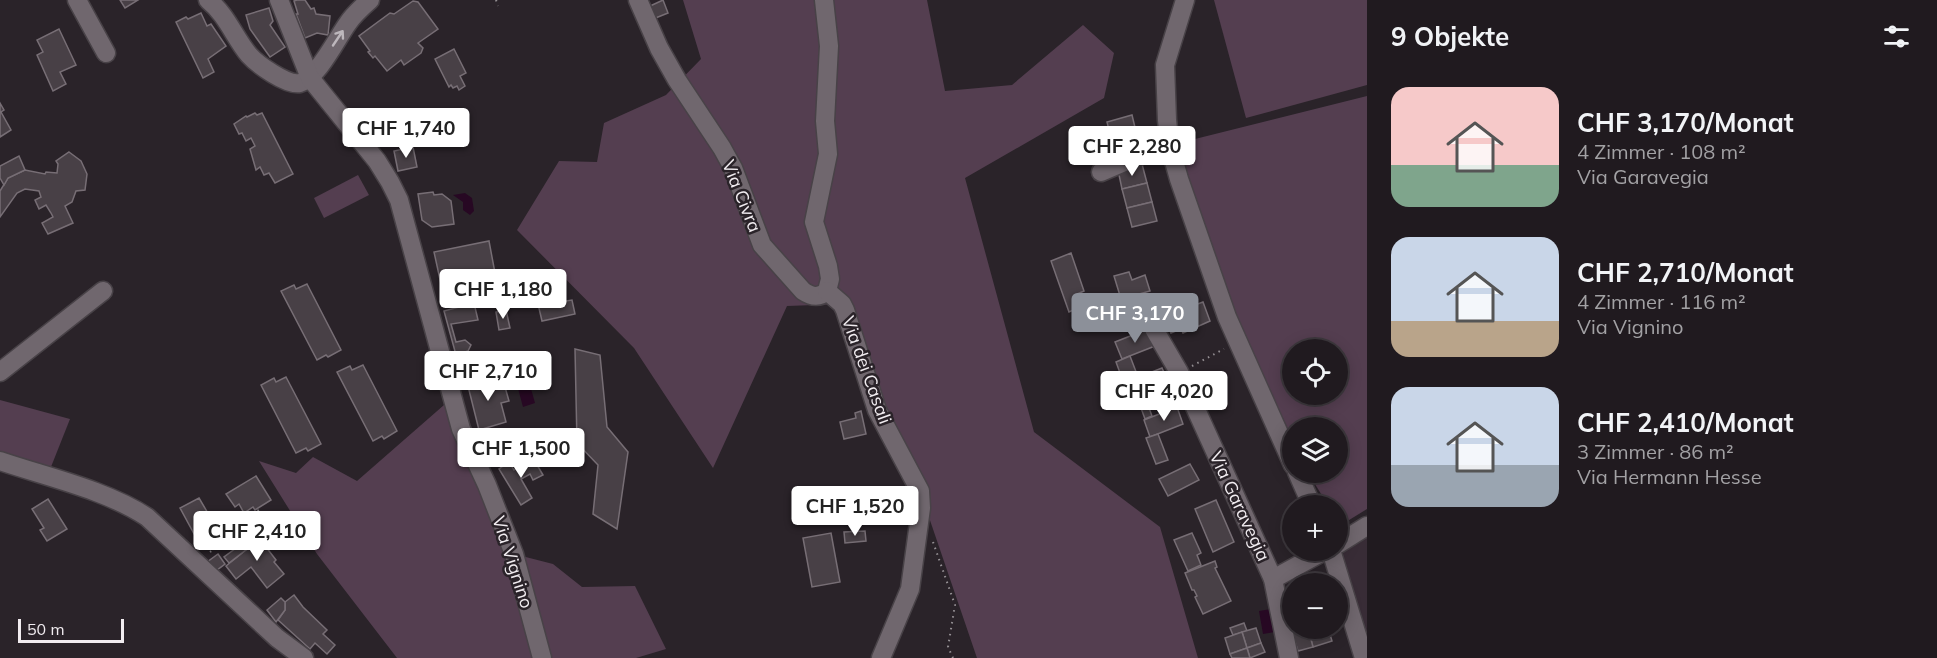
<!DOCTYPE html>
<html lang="de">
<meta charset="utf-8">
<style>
:root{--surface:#201a1f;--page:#282328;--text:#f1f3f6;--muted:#a2a1a4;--line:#3d383d;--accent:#8c9099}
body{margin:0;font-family:Mulish,sans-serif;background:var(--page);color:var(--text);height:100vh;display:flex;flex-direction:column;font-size:22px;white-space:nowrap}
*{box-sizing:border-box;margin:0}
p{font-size:20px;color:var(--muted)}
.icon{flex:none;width:33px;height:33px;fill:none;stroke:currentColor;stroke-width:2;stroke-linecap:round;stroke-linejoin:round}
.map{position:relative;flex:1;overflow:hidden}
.side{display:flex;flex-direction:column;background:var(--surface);width:570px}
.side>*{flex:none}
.controls{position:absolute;left:1282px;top:339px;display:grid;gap:12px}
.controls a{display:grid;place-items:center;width:66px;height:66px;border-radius:50%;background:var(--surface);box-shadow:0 3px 15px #0003,0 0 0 2px var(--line);font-size:30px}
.scale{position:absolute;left:18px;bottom:15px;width:106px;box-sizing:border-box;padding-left:6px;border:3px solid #f1ecf0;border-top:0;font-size:16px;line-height:21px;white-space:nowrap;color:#f1ecf0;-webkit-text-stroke:4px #2a2329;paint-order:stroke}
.price{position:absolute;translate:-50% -51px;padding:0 14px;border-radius:6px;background:#fff;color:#222;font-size:20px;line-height:39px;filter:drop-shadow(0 2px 3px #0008)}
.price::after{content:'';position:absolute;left:50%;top:36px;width:18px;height:14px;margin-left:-9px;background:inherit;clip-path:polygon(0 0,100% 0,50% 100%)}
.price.active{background:var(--accent);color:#fff}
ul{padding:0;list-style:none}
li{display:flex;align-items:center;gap:18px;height:150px;padding:0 24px}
li span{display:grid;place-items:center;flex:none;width:168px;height:120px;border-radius:18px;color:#555}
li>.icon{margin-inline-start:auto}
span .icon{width:72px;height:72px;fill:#fffc;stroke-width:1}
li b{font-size:26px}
h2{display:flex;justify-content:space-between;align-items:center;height:72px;padding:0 24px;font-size:26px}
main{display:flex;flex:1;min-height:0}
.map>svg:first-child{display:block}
</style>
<main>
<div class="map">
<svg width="1367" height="658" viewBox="0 0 1367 658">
<rect width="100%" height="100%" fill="#2a2329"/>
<polygon fill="#382c36" points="1367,526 1367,658 1338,550"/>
<g fill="#543e50" fill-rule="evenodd">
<polygon points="683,0 927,0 945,91 1012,85 1083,25 1114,53 1104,98 965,178 1034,432 1160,527 1198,658 977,658 920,491 842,304 787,306 713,468 634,348 517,230 559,161 597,162 604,123 666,95 701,59"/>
<polygon points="1214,0 1367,0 1367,85 1246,118"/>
<path d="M1367,96V509L1341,525L1338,521V506L1328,505L1308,473L1338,472V428H1293V440L1239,323L1181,155L1183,142ZM1293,350H1338V394H1293Z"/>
<polygon points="358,175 369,195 324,218 314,198"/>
<polygon points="452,398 514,554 553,564 582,587 635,586 666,649 636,658 397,658 317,554 259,461 296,473 313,457 357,481"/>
<polygon points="0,400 70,419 47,477 0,461"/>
</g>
<g fill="#270823">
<polygon points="465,193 472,198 474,211 470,215 463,210 463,202 453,195"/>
<polygon points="528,378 535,403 523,407 516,381"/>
<polygon points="1271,609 1275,632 1263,634 1259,611"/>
</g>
<g fill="#484046" stroke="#776e75" stroke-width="1.5">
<polygon points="120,0 138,0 125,8"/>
<polygon points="297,0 305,0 311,9 314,8 316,14 330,16 328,35 317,33 305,38 296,14 298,14 294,1"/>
<polygon points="663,0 668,13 653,19 648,7"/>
<polygon points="413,1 418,2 438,29 418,43 423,48 421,53 404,65 401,60 387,71 375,56 373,58 368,52 370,51 359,36 390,13 394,14"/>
<polygon points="269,8 273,21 270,25 285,47 270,57 250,29 246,15"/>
<polygon points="201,13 207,26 211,24 226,46 208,59 214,72 203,78 176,22 186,17 188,19"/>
<polygon points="59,29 76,65 60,72 66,84 53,91 37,55 43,52 37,40"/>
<polygon points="454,49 466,73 460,76 465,86 459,90 457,86 453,88 451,85 449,87 435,59"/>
<polygon points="0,103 4,110 1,112 11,130 0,137"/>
<polygon points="255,113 257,115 262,113 293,174 275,183 269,173 264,175 260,167 256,170 250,149 255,146 251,138 246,141 242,133 239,134 234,124 246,116 247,117"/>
<polygon points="1132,115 1139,144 1114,150 1107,122"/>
<polygon points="413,147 417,167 398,171 394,151"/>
<polygon points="69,152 81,161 87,174 85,190 76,191 72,202 65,206 73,223 48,234 42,223 53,217 51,213 46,205 39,209 35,200 41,197 39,191 25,189 17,193 0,217 0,191 8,178 25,170 45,174 46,172 57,173 58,164 56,161"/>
<polygon points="19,156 25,170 8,178 4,185 0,178 0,166"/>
<polygon points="1142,164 1147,183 1122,189 1118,170"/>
<polygon points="1147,183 1152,202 1127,208 1122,189"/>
<polygon points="433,192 434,195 442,194 451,201 454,224 432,227 422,220 418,194"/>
<polygon points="1152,202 1157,221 1132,227 1127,208"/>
<polygon points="489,241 495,273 441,284 434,252"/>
<polygon points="1071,253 1084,291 1075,295 1080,307 1069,312 1051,261"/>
<polygon points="1129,272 1132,280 1145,275 1150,291 1121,299 1114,276"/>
<polygon points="307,284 341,350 328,357 326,355 317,360 281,291 294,285 296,289"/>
<polygon points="556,286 560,302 572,300 575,314 542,321 535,291"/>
<polygon points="1203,302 1210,321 1183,333 1181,329 1171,333 1165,316"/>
<polygon points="474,303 478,320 451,324 456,342 465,340 471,345 468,351 456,355 444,311"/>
<polygon points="506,310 510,328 499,330 496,312"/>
<polygon points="1148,329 1155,346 1122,359 1115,342"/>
<polygon points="575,349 600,355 607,427 628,452 617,529 593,514 598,465 577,443"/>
<polygon points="1130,356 1138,377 1124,384 1116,362"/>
<polygon points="363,365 397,431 384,439 382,436 373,441 337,372 350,366 352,370"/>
<polygon points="1162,368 1169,384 1136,398 1129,381"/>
<polygon points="286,377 321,444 308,451 306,448 296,453 261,385 274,378 276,382"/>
<polygon points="483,378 485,385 503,380 509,401 501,403 506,422 479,430 467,382"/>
<polygon points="1144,394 1152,416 1145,419 1137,397"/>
<polygon points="1177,407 1183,424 1150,437 1144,420"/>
<polygon points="861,411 866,434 844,439 840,422 856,418 855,413"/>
<polygon points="1158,434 1168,460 1156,464 1146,438"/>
<polygon points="533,458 543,475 533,480 530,474 521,479 532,498 521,505 499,469 509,462 514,470"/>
<polygon points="1190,464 1199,480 1168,496 1159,479"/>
<polygon points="256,476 271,500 255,510 253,507 244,513 239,504 235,507 226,494"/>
<polygon points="809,488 816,515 796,520 794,510 801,508 797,492"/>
<polygon points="199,498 209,515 205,517 212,530 203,535 206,539 199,543 180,508"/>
<polygon points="48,499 67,529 47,541 40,530 44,528 32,509"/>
<polygon points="1216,500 1234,542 1213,552 1195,509"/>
<polygon points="865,531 866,541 845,543 844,532"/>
<polygon points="831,533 840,582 812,587 803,538"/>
<polygon points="1192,533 1201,553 1197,555 1201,565 1188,571 1174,540"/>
<polygon points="256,534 276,560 274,562 284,574 267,588 251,567 236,579 226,566 247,549 244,544"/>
<polygon points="243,543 247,549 229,563 224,557"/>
<polygon points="218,554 225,564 213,573 203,565"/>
<polygon points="1215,561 1217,567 1215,568 1231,601 1203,614 1195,597 1197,596 1194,590 1192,590 1185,573"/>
<polygon points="294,595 303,607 327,630 323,634 335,645 327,654 315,643 310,649 278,620 285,610 285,602"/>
<polygon points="281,598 285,602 285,610 276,622 267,610"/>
<polygon points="1244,623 1247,631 1233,635 1230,628"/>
<polygon points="1256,628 1261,643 1247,648 1242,632"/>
<polygon points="1308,628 1328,628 1332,641 1313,647"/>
<polygon points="1308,628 1313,647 1298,651 1292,632"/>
<polygon points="1242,632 1247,648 1230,654 1225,638"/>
<polygon points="1261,643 1265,652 1250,658 1247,648"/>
<polygon points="1247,648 1250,658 1232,658 1230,654"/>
</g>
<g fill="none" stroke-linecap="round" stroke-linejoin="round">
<defs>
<g id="minor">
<polyline points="77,0 106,53"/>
<path d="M208,0C227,15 234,37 249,55C257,64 287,86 300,83C317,79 337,38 348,23C354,14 362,7 370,0"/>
<polyline points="279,0 310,78 377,161 390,182 399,200 461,429 487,485 514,554 542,658"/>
<path d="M638,0L659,48L677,80L722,148L733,168L762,245L803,291C812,297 819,298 827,291L830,279L828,266L814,222L828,154L825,121L829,46L824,0"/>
<polyline points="1185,0 1165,65 1167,120 1170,147 1179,179 1227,317 1293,465"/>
<polyline points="1101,172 1150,151 1170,147"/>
<polyline points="827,291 842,304 845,310 877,410 920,491 921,508 910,589 881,658"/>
<polyline points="1154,329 1179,372 1273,579 1289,658"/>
<polyline points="0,372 103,291"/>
<path d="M0,461C47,477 106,490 147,517L277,638L304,658"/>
<polyline points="1297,472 1312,506"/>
<polyline points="1338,544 1367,526"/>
<polyline points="1331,550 1364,658"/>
<polyline points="1273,579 1326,550"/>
</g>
</defs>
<use href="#minor" stroke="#484247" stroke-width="21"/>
<g stroke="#959094" stroke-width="2" stroke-dasharray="1.5 4.5" stroke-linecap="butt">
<polyline points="496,0 498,6"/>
<polyline points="1192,366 1224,349"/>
<polyline points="933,542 955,605 948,647 953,658"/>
<polyline points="210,552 248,524 247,518 262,508"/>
</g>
<use href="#minor" stroke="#70676e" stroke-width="18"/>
</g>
<defs><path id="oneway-shaft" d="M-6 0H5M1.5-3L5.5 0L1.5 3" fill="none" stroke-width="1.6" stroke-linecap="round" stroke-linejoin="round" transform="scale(1.5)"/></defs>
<use stroke="#bdb7bc" href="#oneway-shaft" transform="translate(338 38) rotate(-56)"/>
<g text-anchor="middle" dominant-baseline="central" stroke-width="5" stroke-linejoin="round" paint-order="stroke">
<g font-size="18" fill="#f1ecf0" stroke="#2a2329">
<text transform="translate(742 196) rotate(68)">Via Civra</text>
<text transform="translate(867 370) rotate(70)">Via dei Casali</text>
<text transform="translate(1240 506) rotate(65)">Via Garavegia</text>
<text transform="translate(513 562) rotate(72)">Via Vignino</text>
</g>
</g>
</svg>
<div class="controls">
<a><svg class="icon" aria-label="locate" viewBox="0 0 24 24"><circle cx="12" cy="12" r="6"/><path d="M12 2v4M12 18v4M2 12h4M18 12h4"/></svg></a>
<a><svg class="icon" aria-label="layers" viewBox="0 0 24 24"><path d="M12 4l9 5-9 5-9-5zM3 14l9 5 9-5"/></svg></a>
<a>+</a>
<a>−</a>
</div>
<div class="scale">50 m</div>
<b class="price" style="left:406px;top:159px">CHF 1,740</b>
<b class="price" style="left:1132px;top:177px">CHF 2,280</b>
<b class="price" style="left:503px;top:320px">CHF 1,180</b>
<b class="price active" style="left:1135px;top:344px">CHF 3,170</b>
<b class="price" style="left:488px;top:402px">CHF 2,710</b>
<b class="price" style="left:1164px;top:422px">CHF 4,020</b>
<b class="price" style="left:521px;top:479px">CHF 1,500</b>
<b class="price" style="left:855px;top:537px">CHF 1,520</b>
<b class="price" style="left:257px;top:562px">CHF 2,410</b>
</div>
<section class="side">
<h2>9 Objekte<svg class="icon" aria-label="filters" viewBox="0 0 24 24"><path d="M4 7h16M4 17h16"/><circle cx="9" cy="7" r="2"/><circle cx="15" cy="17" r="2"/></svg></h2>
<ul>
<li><span style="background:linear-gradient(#f6c9c9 65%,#7fa58c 0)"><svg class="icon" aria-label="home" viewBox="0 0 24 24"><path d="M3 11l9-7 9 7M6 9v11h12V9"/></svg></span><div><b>CHF 3,170/Monat</b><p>4 Zimmer · 108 m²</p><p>Via Garavegia</p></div></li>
<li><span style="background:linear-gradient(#c9d6e8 70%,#b9a48a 0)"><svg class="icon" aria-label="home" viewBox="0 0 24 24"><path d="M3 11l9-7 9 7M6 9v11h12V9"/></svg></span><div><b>CHF 2,710/Monat</b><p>4 Zimmer · 116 m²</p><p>Via Vignino</p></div></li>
<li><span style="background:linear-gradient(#c9d6e8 65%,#9aa5b1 0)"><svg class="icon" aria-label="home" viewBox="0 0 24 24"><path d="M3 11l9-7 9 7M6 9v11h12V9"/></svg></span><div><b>CHF 2,410/Monat</b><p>3 Zimmer · 86 m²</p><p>Via Hermann Hesse</p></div></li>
</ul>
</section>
</main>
